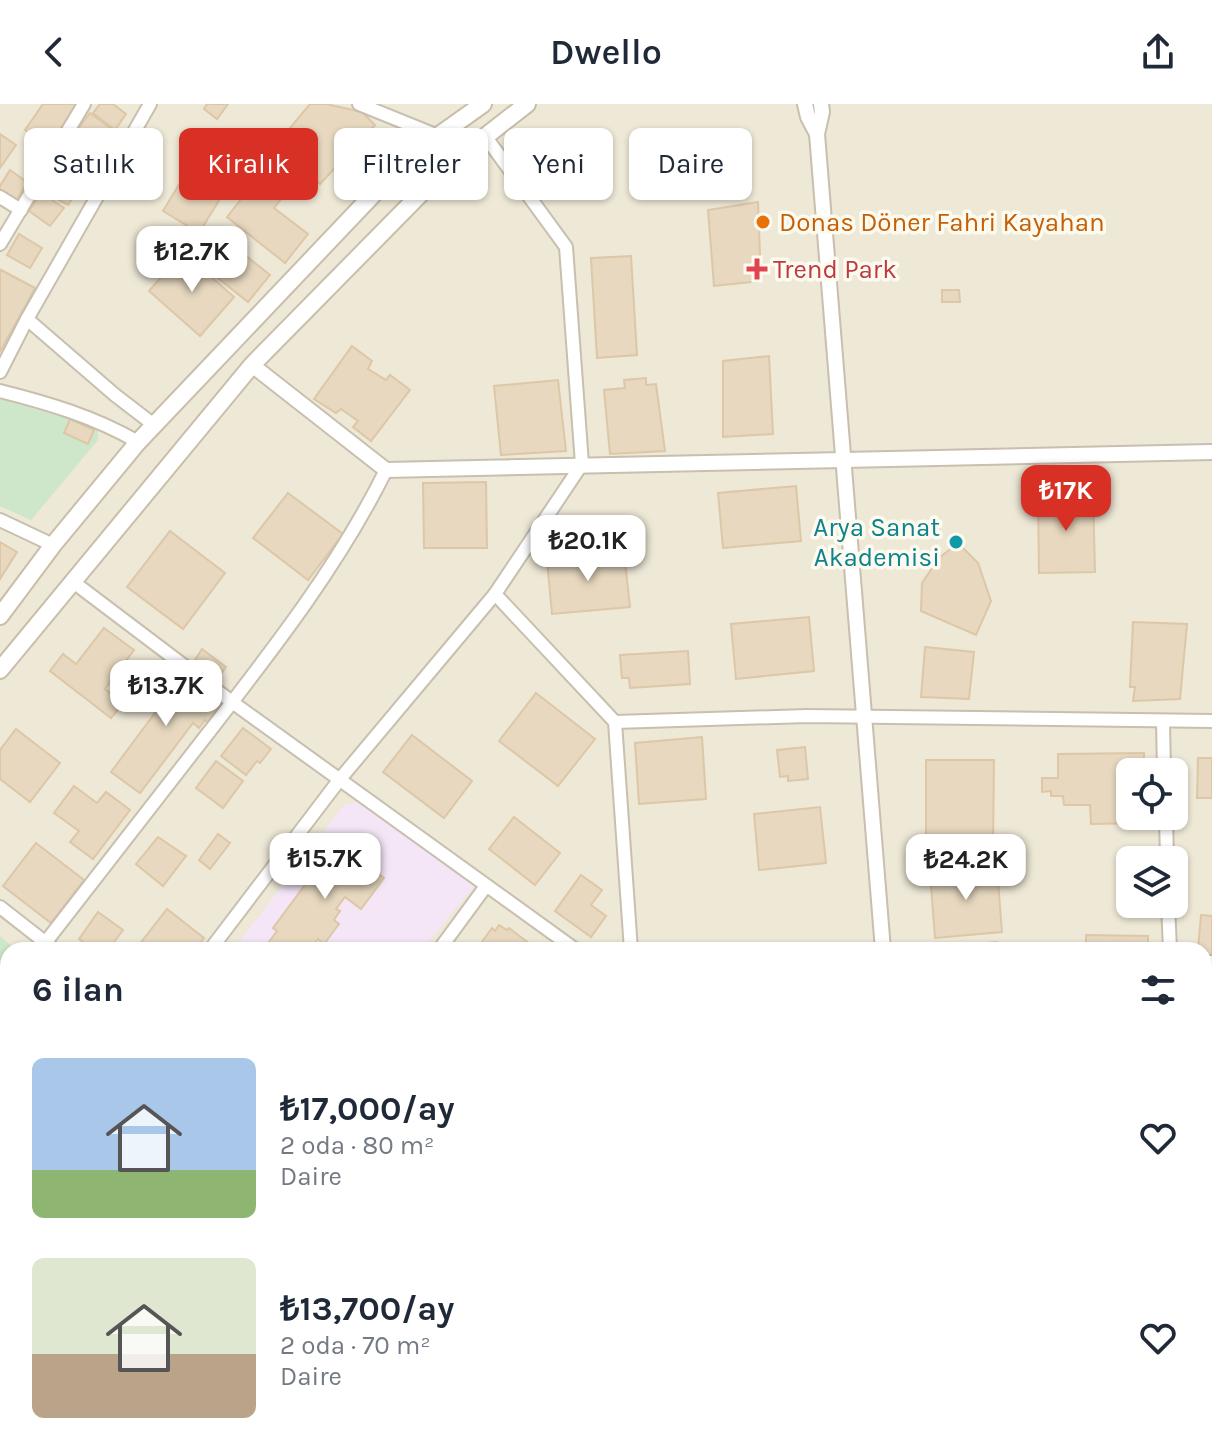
<!DOCTYPE html>
<html lang="tr">
<meta charset="utf-8">
<style>
:root{--surface:#fff;--page:#f6f6f7;--text:#1f2937;--muted:#747a83;--accent:#d93025}
body{margin:0;font-family:Karla,sans-serif;background:var(--page);color:var(--text);height:100vh;display:flex;flex-direction:column;font-size:30px;white-space:nowrap}
*{box-sizing:border-box;margin:0}
p{font-size:26px;color:var(--muted)}
.icon{flex:none;width:44px;height:44px;fill:none;stroke:currentColor;stroke-width:2;stroke-linecap:round;stroke-linejoin:round}
.map{position:relative;flex:1;overflow:hidden}
.drawer{position:absolute;left:0px;top:838px;width:1212px;height:514px;display:flex;flex-direction:column;background:var(--surface);border-radius:24px 24px 0 0;box-shadow:0 2px 6px #0004}
.drawer>*{flex:none}
.banner{position:absolute;left:24px;top:24px;width:800px;height:72px;display:flex;gap:16px}
.tools{position:absolute;left:1116px;top:654px;display:grid;gap:16px}
.tools a{display:grid;place-items:center;width:72px;height:72px;border-radius:12px;background:var(--surface);box-shadow:0 2px 6px #0004;font-size:40px}
.price{position:absolute;translate:-50% -68px;padding:0 18px;border-radius:16px;background:#fff;color:#222;font-size:26px;line-height:52px;filter:drop-shadow(0 2px 4px #0008)}
.price::after{content:'';position:absolute;left:50%;top:48px;width:24px;height:18px;margin-left:-12px;background:inherit;clip-path:polygon(0 0,100% 0,50% 100%)}
.price.selected{background:var(--accent);color:#fff}
ul{padding:0;list-style:none}
li{display:flex;align-items:center;gap:24px;height:200px;padding:0 32px}
li span{display:grid;place-items:center;flex:none;width:224px;height:160px;border-radius:12px;color:#555}
li>.icon{margin-inline-start:auto}
span .icon{width:96px;height:96px;fill:#fffc;stroke-width:1}
li b{font-size:34px}
h2{display:flex;justify-content:space-between;align-items:center;height:96px;padding:0 32px;font-size:34px}
.tag{padding:0 28px;border-radius:12px;background:var(--surface);box-shadow:0 2px 6px #0004;font-size:28px;line-height:72px}
.tag.selected{background:var(--accent);color:#fff}
header{display:flex;justify-content:space-between;align-items:center;height:104px;padding:0 32px;background:var(--surface);font-size:36px;font-weight:600}
.map>svg:first-child{display:block}
</style>
<header><svg class="icon" aria-label="back" viewBox="0 0 24 24"><path d="M15 5l-7 7 7 7"/></svg>Dwello<svg class="icon" aria-label="share" viewBox="0 0 24 24"><path d="M12 15V3M7 8l5-5 5 5M5 13v7h14v-7"/></svg></header>
<div class="map">
<svg width="1212" height="1351" viewBox="0 0 1212 1351">
<rect width="100%" height="100%" fill="#faf7e9"/>
<path fill="#eee8d6" fill-rule="evenodd" d="M0,0H1212V1351H0ZM1130,668H1174V712H1130ZM1130,756H1174V800H1130ZM8,846H1204V1344H8Z"/>
<polygon fill="#f4e6f7" points="361,697 475,781 422,846 233,846 344,701"/>
<g fill="#cee6c9">
<polygon points="0,295 91,321 98,327 98,336 31,416 0,402"/>
<polygon points="0,832 16,846 8,846 8,965 0,960"/>
<rect x="957" y="1344" width="218" height="7"/>
</g>
<g fill="#e7d8bf" stroke="#ddc7a7" stroke-width="2">
<polygon points="43,0 77,0 49,42 25,26"/>
<polygon points="100,0 113,0 126,10 115,26 93,9"/>
<polygon points="207,0 228,0 217,15 204,5"/>
<polygon points="310,0 326,0 362,8 375,21 320,80 275,42"/>
<polygon points="90,9 113,26 101,43 77,26"/>
<polygon points="0,30 16,41 0,64"/>
<polygon points="209,31 236,47 226,62 236,69 199,129 163,107"/>
<polygon points="77,37 101,51 68,101 42,87 64,50 68,53"/>
<polygon points="10,66 27,78 16,97 0,88 0,82"/>
<polygon points="257,75 282,94 274,104 308,130 285,159 227,113"/>
<polygon points="42,89 64,104 50,122 29,107"/>
<polygon points="758,98 761,177 714,182 708,106"/>
<polygon points="216,128 270,171 248,198 194,155"/>
<polygon points="19,130 42,144 30,164 7,151"/>
<polygon points="183,148 234,193 200,232 149,187"/>
<polygon points="631,152 637,251 597,254 591,154"/>
<polygon points="1,166 35,184 0,248 0,169"/>
<polygon points="942,186 959,186 960,198 942,198"/>
<polygon points="352,242 372,257 368,265 386,276 390,271 410,286 371,337 353,323 358,317 341,305 336,309 314,295"/>
<polygon points="769,252 773,330 723,333 723,257"/>
<polygon points="646,274 646,281 656,280 665,347 610,350 604,286 625,284 624,276"/>
<polygon points="558,276 566,347 501,351 494,282"/>
<polygon points="70,315 94,326 88,340 64,329"/>
<polygon points="486,378 487,444 424,444 423,379"/>
<polygon points="796,382 801,437 723,444 718,389"/>
<polygon points="288,389 343,430 308,476 253,434"/>
<polygon points="1093,389 1095,468 1039,469 1038,390"/>
<polygon points="170,427 225,469 183,525 127,483"/>
<polygon points="0,438 17,448 0,475"/>
<polygon points="958,439 978,459 991,497 976,531 921,507 922,479 939,454"/>
<polygon points="624,448 630,503 552,510 547,456"/>
<polygon points="809,513 814,567 736,575 731,520"/>
<polygon points="1133,518 1187,520 1180,595 1133,597 1135,583 1130,583"/>
<polygon points="104,524 134,546 105,585 123,599 111,614 50,567 63,550 76,560"/>
<polygon points="925,543 974,548 969,595 921,593"/>
<polygon points="202,545 226,563 218,574 195,556"/>
<polygon points="688,547 690,580 630,584 629,574 622,574 620,551"/>
<polygon points="172,561 222,599 208,619 205,616 199,624 193,619 140,689 111,668 169,590 157,581"/>
<polygon points="536,589 595,635 558,682 499,637"/>
<polygon points="243,624 271,645 260,659 257,657 246,671 221,652"/>
<polygon points="16,625 60,659 30,698 0,675 0,646"/>
<polygon points="412,631 472,677 444,714 383,668"/>
<polygon points="702,633 706,695 639,700 635,639"/>
<polygon points="805,643 808,675 788,677 788,672 780,673 777,646"/>
<polygon points="1144,649 1144,668 1130,668 1130,712 1145,712 1145,719 1091,720 1090,701 1064,701 1063,692 1051,692 1051,687 1042,688 1042,674 1058,674 1058,650"/>
<polygon points="1198,654 1212,654 1212,694 1197,694"/>
<polygon points="926,656 994,656 993,741 931,741 931,734 926,734"/>
<polygon points="216,657 243,677 223,704 196,684"/>
<polygon points="74,682 97,699 106,688 130,706 93,755 70,738 79,727 54,709"/>
<polygon points="820,703 826,759 759,766 754,710"/>
<polygon points="514,713 560,749 535,781 489,745"/>
<polygon points="218,730 230,739 210,765 199,756"/>
<polygon points="158,733 186,752 163,782 136,760"/>
<polygon points="335,737 384,774 361,805 345,793 336,805 340,807 334,816 339,820 324,840 318,835 312,843 307,840 303,846 263,846 277,827 273,824 308,777 312,780 330,756 324,752"/>
<polygon points="36,739 84,776 51,819 3,782"/>
<polygon points="997,763 1002,828 935,834 930,768"/>
<polygon points="581,771 602,786 591,801 606,812 591,833 555,807"/>
<polygon points="167,805 204,834 195,846 135,846"/>
<polygon points="98,808 123,826 108,846 95,846 79,835"/>
<polygon points="1201,811 1212,812 1212,863 1204,862 1204,846 1198,846"/>
<polygon points="499,821 507,826 509,824 538,846 476,846 492,824 495,827"/>
<polygon points="1086,831 1148,832 1148,846 1086,846"/>
<polygon points="997,838 998,846 939,846 939,843"/>
<polygon points="8,1023 8,1075 0,1081 0,1029"/>
<polygon points="8,1142 8,1193 0,1187 0,1153"/>
<polygon points="4,1228 8,1231 8,1287 0,1281 0,1233"/>
<polygon points="144,1344 195,1344 192,1351 142,1351"/>
<polygon points="266,1344 316,1344 314,1351 263,1351"/>
<polygon points="573,1344 626,1344 624,1351 570,1351"/>
<polygon points="668,1344 712,1344 710,1351 666,1351"/>
</g>
<g fill="none" stroke-linecap="round" stroke-linejoin="round">
<defs>
<g id="minor">
<polyline points="359,0 438,32"/>
<polyline points="0,93 21,106"/>
<polyline points="0,140 84,0"/>
<polyline points="27,215 115,291 154,321"/>
<polyline points="0,268 27,215 150,0"/>
<path d="M0,287C48,299 95,313 138,338"/>
<polyline points="0,416 53,441"/>
<polyline points="72,477 232,598 576,846"/>
<polyline points="495,490 615,618 631,846"/>
<polyline points="1163,617 1164,668"/>
<polyline points="615,618 807,612 1212,617"/>
<polyline points="1166,712 1167,756"/>
<polyline points="1168,800 1170,846"/>
<polyline points="0,803 55,846"/>
<path d="M45,839C100,769 154,698 209,628C274,544 339,461 386,366"/>
<polyline points="210,846 340,675 495,490 582,360 566,143 485,32"/>
<polyline points="439,846 486,782"/>
<polyline points="1204,858 1212,858"/>
<polyline points="0,985 8,990"/>
<polyline points="1204,1102 1212,1102"/>
<polyline points="0,1103 8,1093"/>
<polyline points="431,1344 451,1351"/>
<polyline points="1184,1344 1185,1351"/>
<polyline points="70,1351 75,1344"/>
<polyline points="742,1351 744,1344"/>
</g>
<g id="tertiary">
<polyline points="805,0 808,13 817,30 883,846"/>
<polyline points="817,30 822,8 821,0"/>
<polyline points="252,261 386,366 1212,348"/>
<polyline points="935,1344 935,1351"/>
</g>
<g id="secondary">
<polyline points="0,512 53,441 138,338 385,78 438,32 483,0"/>
<polyline points="0,566 252,261 450,60 527,0"/>
</g>
</defs>
<use href="#minor" stroke="#c8bfae" stroke-width="16"/>
<use href="#tertiary" stroke="#c8bfae" stroke-width="18"/>
<use href="#secondary" stroke="#c9beaa" stroke-width="20"/>
<polyline stroke="#d1c1a7" stroke-width="3" stroke-dasharray="2 6" stroke-linecap="butt" points="0,911 8,899"/>
<use href="#minor" stroke="#fff" stroke-width="12"/>
<use href="#tertiary" stroke="#fff" stroke-width="14"/>
<use href="#secondary" stroke="#fff" stroke-width="16"/>
</g>
<circle fill="#e8710a" stroke="#fdfbef" stroke-width="3" cx="763" cy="118" r="8"/>
<path fill="#e0444e" stroke="#fdfbef" stroke-width="3" d="M753 153h8v8h8v8h-8v8h-8v-8h-8v-8h8z"/>
<circle fill="#0f9aa8" stroke="#fdfbef" stroke-width="3" cx="956" cy="438" r="8"/>
<g text-anchor="middle" dominant-baseline="central" stroke-width="7" stroke-linejoin="round" paint-order="stroke">
<g font-size="26" fill="#c56008" stroke="#fdfbef" text-anchor="start">
<text x="779" y="118">Donas Döner Fahri Kayahan</text>
</g>
<g font-size="26" fill="#be3a42" stroke="#fdfbef" text-anchor="start">
<text x="773" y="165">Trend Park</text>
</g>
<g font-size="26" fill="#0d838f" stroke="#fdfbef" text-anchor="end">
<text x="940" y="423">Arya Sanat<tspan x="940" dy="30">Akademisi</tspan></text>
</g>
</g>
</svg>
<div class="tools">
<a><svg class="icon" aria-label="locate" viewBox="0 0 24 24"><circle cx="12" cy="12" r="6"/><path d="M12 2v4M12 18v4M2 12h4M18 12h4"/></svg></a>
<a><svg class="icon" aria-label="layers" viewBox="0 0 24 24"><path d="M12 4l9 5-9 5-9-5zM3 14l9 5 9-5"/></svg></a>
</div>
<b class="price" style="left:192px;top:190px">₺12.7K</b>
<b class="price selected" style="left:1066px;top:429px">₺17K</b>
<b class="price" style="left:588px;top:479px">₺20.1K</b>
<b class="price" style="left:166px;top:624px">₺13.7K</b>
<b class="price" style="left:325px;top:797px">₺15.7K</b>
<b class="price" style="left:966px;top:798px">₺24.2K</b>
<div class="banner">
<a class="tag">Satılık</a>
<a class="tag selected">Kiralık</a>
<a class="tag">Filtreler</a>
<a class="tag">Yeni</a>
<a class="tag">Daire</a>
</div>
<section class="drawer">
<h2>6 ilan<svg class="icon" aria-label="filters" viewBox="0 0 24 24"><path d="M4 7h16M4 17h16"/><circle cx="9" cy="7" r="2"/><circle cx="15" cy="17" r="2"/></svg></h2>
<ul>
<li><span style="background:linear-gradient(#a9c7e8 70%,#8fb573 0)"><svg class="icon" aria-label="home" viewBox="0 0 24 24"><path d="M3 11l9-7 9 7M6 9v11h12V9"/></svg></span><div><b>₺17,000/ay</b><p>2 oda · 80 m²</p><p>Daire</p></div><svg class="icon" aria-label="heart" viewBox="0 0 24 24"><path d="M12 20l-8-8c-3-5 5-10 8-4 3-6 11-1 8 4z"/></svg></li>
<li><span style="background:linear-gradient(#dfe7d0 60%,#b9a48a 0)"><svg class="icon" aria-label="home" viewBox="0 0 24 24"><path d="M3 11l9-7 9 7M6 9v11h12V9"/></svg></span><div><b>₺13,700/ay</b><p>2 oda · 70 m²</p><p>Daire</p></div><svg class="icon" aria-label="heart" viewBox="0 0 24 24"><path d="M12 20l-8-8c-3-5 5-10 8-4 3-6 11-1 8 4z"/></svg></li>
</ul>
</section>
</div>
